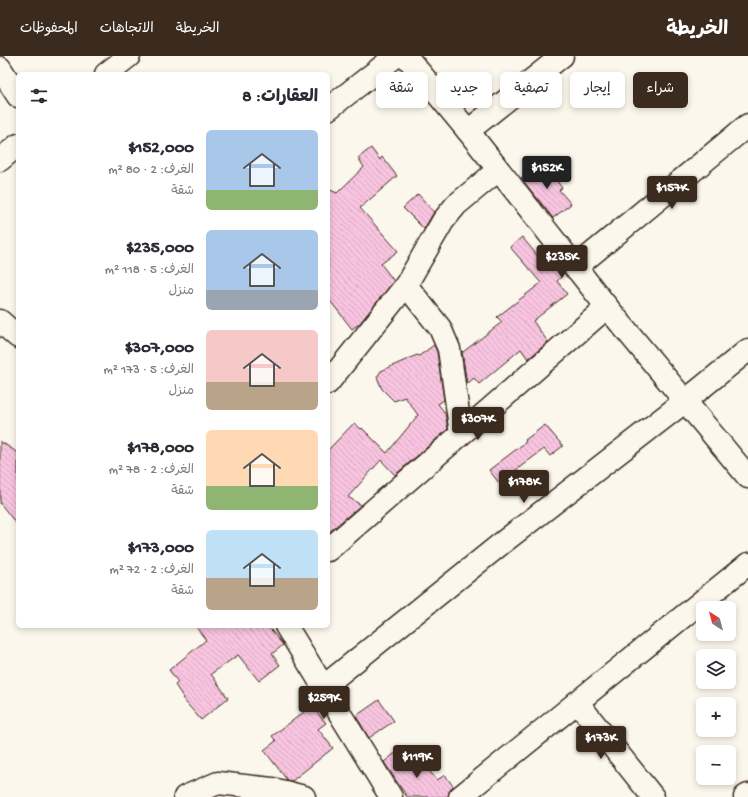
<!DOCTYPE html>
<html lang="ar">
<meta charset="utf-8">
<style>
:root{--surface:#fff;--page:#f2f2f3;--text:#2b2b33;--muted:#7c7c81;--accent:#3b2a1e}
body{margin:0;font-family:"Gochi Hand","Playpen Sans Arabic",sans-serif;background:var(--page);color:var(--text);direction:rtl;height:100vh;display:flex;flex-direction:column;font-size:15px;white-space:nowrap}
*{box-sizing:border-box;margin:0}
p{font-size:13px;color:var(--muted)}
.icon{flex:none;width:22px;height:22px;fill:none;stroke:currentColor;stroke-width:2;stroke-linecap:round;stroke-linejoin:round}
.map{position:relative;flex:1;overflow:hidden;direction:ltr}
.details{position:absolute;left:16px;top:16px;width:314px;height:556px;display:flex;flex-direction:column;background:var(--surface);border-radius:6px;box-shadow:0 2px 6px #0003;direction:rtl}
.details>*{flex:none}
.guide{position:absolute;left:342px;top:16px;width:346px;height:36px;direction:rtl;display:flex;gap:8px}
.needle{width:26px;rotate:324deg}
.controls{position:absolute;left:696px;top:545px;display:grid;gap:8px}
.controls a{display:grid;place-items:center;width:40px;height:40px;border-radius:6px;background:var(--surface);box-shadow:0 2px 6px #0003;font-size:20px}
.price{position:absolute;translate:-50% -34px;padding:0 9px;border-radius:4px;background:var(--accent);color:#fff;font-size:13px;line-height:26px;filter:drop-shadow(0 1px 2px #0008)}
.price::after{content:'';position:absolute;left:50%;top:24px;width:12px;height:9px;margin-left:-6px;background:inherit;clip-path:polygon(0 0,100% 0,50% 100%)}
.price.selected{background:#222;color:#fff}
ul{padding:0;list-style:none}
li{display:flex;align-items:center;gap:12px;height:100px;padding:0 12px}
li span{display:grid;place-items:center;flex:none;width:112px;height:80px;border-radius:6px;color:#555}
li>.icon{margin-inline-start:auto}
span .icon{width:48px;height:48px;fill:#fffc;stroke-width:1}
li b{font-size:17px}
h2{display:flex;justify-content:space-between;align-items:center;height:48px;padding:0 12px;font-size:17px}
.tag{padding:0 14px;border-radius:6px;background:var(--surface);box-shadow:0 2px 6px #0003;font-size:14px;line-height:36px}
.tag.selected{background:var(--accent);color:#fff}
header{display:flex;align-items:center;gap:24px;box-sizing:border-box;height:56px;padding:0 20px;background:var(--accent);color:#fff}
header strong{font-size:19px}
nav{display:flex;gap:22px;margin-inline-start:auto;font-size:14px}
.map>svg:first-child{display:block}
</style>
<header>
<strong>الخريطة</strong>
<nav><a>الخريطة</a><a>الاتجاهات</a><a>المحفوظات</a></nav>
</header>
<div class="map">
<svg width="748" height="741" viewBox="0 0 748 741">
<defs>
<pattern id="building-back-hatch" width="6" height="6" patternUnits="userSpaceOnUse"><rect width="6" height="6" fill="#f8c4e0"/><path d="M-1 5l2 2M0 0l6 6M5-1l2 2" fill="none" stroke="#d6a9c0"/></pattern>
</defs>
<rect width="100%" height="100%" fill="#fbf7ec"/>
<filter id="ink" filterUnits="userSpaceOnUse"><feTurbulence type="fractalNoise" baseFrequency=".025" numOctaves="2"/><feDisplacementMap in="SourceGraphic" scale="8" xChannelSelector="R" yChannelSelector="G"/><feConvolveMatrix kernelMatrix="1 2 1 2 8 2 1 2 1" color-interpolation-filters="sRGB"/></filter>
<g filter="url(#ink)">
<g fill="url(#building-back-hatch)" stroke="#3b2a1e">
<polygon points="371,92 380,104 382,101 397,120 360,152 398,195 381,208 394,225 360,267 352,273 328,242 328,133 337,137 364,111 358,102"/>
<polygon points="544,108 562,132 559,134 571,148 553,162 521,122 535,112 536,114"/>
<polygon points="418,138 434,156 424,173 403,152"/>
<polygon points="522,181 546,210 551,205 562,220 557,225 567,238 533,265 548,286 528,303 521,293 479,328 474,322 467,328 462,295 463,296 502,266 497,261 541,227 510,191"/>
<polygon points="434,289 437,296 444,344 438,348 445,357 448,373 395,419 381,404 348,441 361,449 328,477 328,394 354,367 361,373 362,372 387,397 418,359 405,341 394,345 382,333 377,321 381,315 417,299 419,300"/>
<polygon points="545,369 563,390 550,400 544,393 499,427 489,414 526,386 525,384"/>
<polygon points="0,385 18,397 18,470 0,447"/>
<polygon points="195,570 268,570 283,589 272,598 280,609 259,625 238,599 211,618 228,642 201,664 182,642 183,641 175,629 178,626 169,614 206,584"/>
<polygon points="379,644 394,665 369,682 356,660"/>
<polygon points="312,650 326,667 318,673 333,692 292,725 287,724 264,694 276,685 272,680"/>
<polygon points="399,694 417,718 426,711 437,724 445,719 453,730 449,736 448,741 407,741 384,706"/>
</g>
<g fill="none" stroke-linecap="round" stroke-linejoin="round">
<defs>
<g id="minor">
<polyline points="406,0 468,75 607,251 748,421"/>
<polyline points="0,12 18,40"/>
<polyline points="106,18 129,0"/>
<polyline points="328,53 396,0"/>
<polyline points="468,75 562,0"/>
<polyline points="0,104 18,89"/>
<polyline points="575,212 748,69"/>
<polyline points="406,229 440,272 449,293 461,378"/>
<polyline points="0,265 18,281"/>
<polyline points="328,327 406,229 443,165 456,149 498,114"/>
<polyline points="328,494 607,251"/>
<polyline points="286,570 391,741"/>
<polyline points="323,631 502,487 684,346 748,294"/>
<polyline points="577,646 653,741"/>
<polyline points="185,741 218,727 272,733 304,741"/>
<polyline points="460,741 748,508"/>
<polyline points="745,741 748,739"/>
</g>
</defs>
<use href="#minor" stroke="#3b2a1e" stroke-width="25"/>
<use href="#minor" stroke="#fbf7ec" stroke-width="22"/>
</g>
</g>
</svg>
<div class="controls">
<a><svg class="needle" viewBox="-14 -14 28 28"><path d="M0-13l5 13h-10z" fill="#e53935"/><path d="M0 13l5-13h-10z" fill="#7c7c81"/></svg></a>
<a><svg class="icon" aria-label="layers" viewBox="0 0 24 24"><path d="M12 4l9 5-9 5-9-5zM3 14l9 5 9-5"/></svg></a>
<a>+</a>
<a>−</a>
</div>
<b class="price selected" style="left:547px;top:134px">$152K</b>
<b class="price" style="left:672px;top:154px">$157K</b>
<b class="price" style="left:562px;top:223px">$235K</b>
<b class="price" style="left:478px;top:385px">$307K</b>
<b class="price" style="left:524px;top:448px">$178K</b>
<b class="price" style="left:324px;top:664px">$259K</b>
<b class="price" style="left:601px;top:704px">$173K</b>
<b class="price" style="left:417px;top:723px">$119K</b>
<div class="guide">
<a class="tag selected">شراء</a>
<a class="tag">إيجار</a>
<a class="tag">تصفية</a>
<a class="tag">جديد</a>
<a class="tag">شقة</a>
</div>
<section class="details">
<h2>العقارات: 8<svg class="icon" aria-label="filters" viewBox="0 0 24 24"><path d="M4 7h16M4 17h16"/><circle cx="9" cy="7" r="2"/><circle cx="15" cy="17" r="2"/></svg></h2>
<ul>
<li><span style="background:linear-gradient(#a9c7e8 75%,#8fb573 0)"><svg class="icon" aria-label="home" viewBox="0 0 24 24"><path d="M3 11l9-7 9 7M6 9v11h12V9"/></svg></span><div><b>$152,000</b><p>الغرف: 2 · 80 m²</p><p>شقة</p></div></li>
<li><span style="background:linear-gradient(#a9c7e8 75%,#9aa5b1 0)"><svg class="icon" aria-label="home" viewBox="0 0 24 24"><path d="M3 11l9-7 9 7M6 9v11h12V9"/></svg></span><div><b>$235,000</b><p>الغرف: 5 · 118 m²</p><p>منزل</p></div></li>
<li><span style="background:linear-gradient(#f6c9c9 65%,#b9a48a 0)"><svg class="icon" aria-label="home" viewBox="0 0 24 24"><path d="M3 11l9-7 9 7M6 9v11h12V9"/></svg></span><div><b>$307,000</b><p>الغرف: 5 · 173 m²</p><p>منزل</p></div></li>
<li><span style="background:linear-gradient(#ffd9b3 70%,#8fb573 0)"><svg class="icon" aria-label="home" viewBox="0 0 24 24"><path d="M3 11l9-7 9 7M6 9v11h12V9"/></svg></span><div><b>$178,000</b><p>الغرف: 2 · 78 m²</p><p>شقة</p></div></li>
<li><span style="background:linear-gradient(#bfe0f5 60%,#b9a48a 0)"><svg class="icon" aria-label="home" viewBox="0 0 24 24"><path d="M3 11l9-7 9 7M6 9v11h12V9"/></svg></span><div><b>$173,000</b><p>الغرف: 2 · 72 m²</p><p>شقة</p></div></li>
</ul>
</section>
</div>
